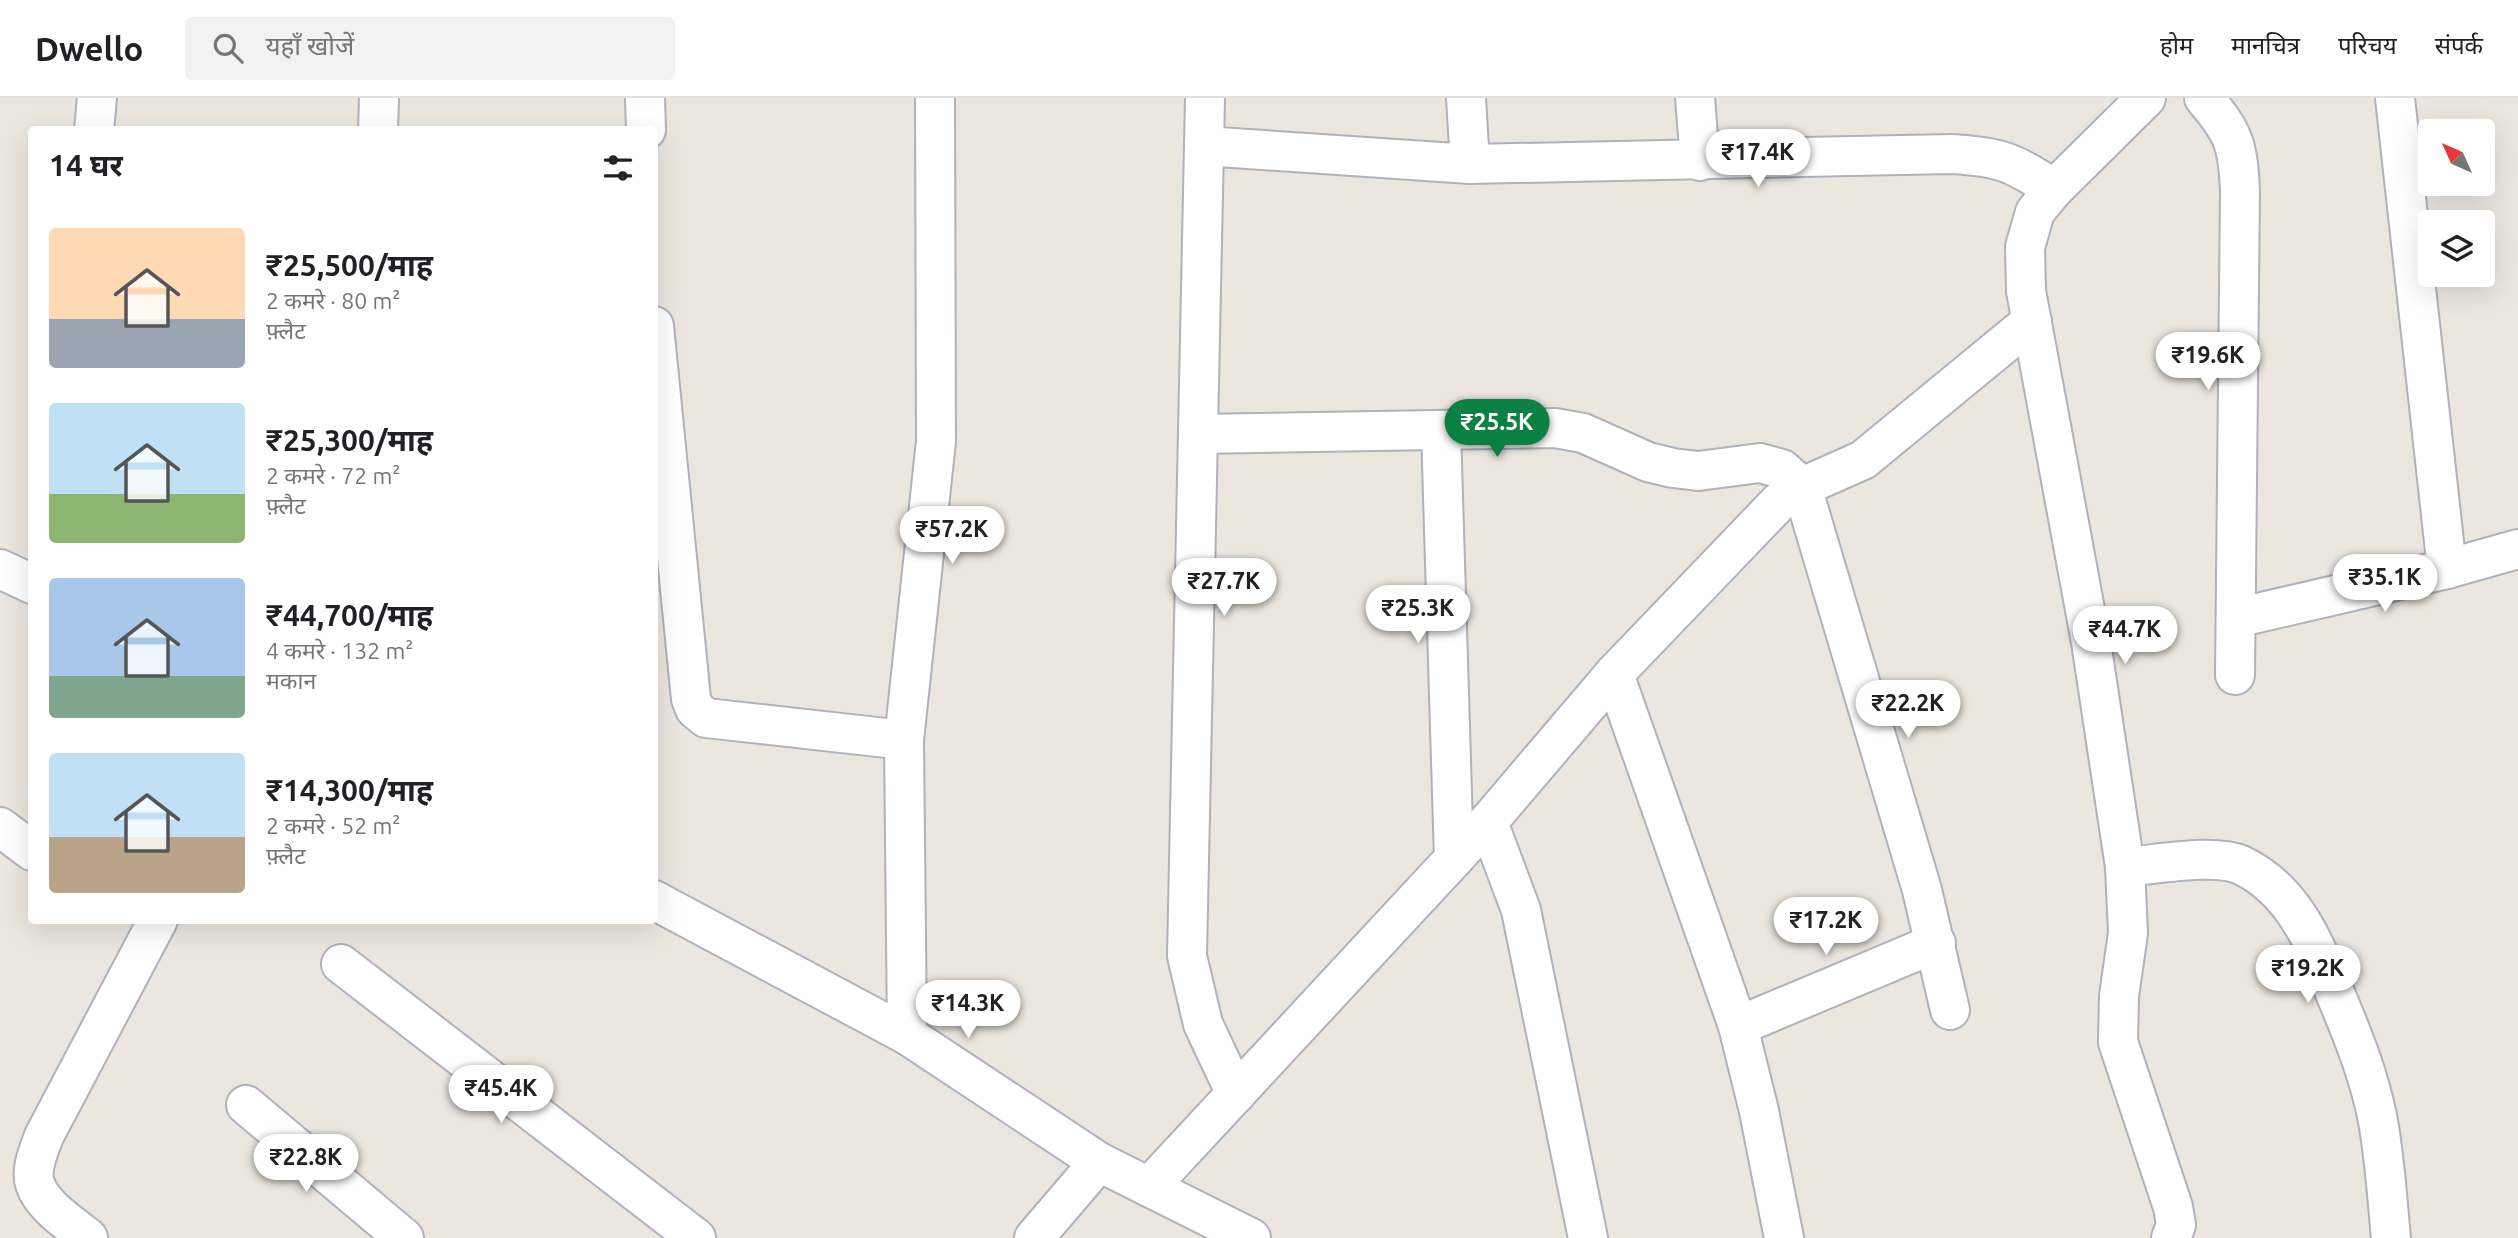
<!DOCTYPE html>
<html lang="hi">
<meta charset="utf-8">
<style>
:root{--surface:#fff;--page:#f2f2f2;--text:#202124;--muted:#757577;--line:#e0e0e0;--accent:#0b8043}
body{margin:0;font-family:Ubuntu,"Noto Sans Devanagari",sans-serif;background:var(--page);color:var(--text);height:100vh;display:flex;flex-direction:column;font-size:26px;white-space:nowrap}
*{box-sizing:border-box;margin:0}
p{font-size:23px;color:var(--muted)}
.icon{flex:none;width:38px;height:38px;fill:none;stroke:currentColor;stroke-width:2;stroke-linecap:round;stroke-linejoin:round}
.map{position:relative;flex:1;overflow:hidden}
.side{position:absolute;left:28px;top:28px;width:630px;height:798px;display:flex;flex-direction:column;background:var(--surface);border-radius:7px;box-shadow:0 7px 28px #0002}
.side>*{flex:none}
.needle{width:46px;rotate:315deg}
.buttons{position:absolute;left:2418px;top:21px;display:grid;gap:14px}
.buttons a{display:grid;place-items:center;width:77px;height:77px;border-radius:7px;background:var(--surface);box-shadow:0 7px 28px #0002;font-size:35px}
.price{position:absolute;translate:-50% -60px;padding:0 16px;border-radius:24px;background:#fff;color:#222;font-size:23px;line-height:46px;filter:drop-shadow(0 2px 4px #0008)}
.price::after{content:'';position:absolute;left:50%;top:42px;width:21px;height:16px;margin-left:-10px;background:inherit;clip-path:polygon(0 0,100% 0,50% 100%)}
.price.on{background:var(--accent);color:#fff}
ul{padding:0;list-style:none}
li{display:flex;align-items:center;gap:21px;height:175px;padding:0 21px}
li span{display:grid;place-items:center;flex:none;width:196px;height:140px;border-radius:7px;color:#555}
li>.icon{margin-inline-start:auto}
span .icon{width:84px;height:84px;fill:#fffc;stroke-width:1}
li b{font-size:30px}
h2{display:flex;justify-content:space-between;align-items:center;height:84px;padding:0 21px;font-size:30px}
header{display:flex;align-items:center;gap:42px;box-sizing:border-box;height:98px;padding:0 35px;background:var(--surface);border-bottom:2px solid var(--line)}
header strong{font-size:33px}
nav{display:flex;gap:38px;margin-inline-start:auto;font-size:24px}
.search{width:490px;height:63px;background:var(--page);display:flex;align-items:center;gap:18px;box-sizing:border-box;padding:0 24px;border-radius:7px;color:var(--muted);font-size:26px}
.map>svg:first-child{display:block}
</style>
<header>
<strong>Dwello</strong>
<div class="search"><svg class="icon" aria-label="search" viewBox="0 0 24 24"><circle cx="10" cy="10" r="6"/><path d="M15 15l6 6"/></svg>यहाँ खोजें</div>
<nav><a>होम</a><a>मानचित्र</a><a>परिचय</a><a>संपर्क</a></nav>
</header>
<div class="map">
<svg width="2518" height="1140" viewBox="0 0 2518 1140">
<rect width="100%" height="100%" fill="#ece6df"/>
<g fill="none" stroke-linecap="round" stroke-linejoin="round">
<defs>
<g id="minor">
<polyline points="645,0 646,32"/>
<polyline points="1205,0 1204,48 1470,66 1466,0"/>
<polyline points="1695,0 1700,63"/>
<polyline points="2146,0 2054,91 2035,114 2025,149 2026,193 2091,544 2125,769 2128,835 2119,898 2118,944 2173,1109 2176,1127 2171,1140"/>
<path d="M2204,0C2234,35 2238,47 2240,93L2235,577"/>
<polyline points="2395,0 2447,471"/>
<polyline points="94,32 97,0"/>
<polyline points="378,32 379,0"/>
<polyline points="1204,48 1187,858 1203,926 1236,996"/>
<path d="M1470,66L1952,56C2002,59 2012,64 2054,91"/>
<polyline points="654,228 691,601 695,611 706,620 904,642"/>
<polyline points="1441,332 1454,761"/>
<polyline points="1198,336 1555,330 1583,335 1648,364 1673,370 1698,373 1760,365 1782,371 1802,389 1922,792 1950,912"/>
<polyline points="0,471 32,486"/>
<polyline points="2236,520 2447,471 2518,451"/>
<polyline points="1614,576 1738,928 1759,1013 1784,1140"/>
<polyline points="1488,724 1521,812 1588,1140"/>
<polyline points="0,729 32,753"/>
<path d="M2125,769C2155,767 2214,755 2241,767C2297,793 2318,854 2340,907C2355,943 2369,979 2377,1018C2385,1058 2387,1100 2391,1140"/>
<polyline points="654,802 907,937 1099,1064 1251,1140"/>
<polyline points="341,866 696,1140"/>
<polyline points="1738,928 1936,845"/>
<polyline points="907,937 904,642 936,343 935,0"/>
<polyline points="246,1007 404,1140"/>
<polyline points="1149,1089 1488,724 1614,576 1779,404 1802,389 1863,362 2032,223"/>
<path d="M88,1140C70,1125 43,1109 35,1086C30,1071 39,1052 44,1038L158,822"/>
<polyline points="1034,1140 1099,1064"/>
</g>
</defs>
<use href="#minor" stroke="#afb2bb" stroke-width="42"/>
<use href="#minor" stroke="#fff" stroke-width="38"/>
</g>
</svg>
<div class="buttons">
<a><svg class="needle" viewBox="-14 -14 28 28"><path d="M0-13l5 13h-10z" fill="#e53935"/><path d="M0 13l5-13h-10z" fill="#757577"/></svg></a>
<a><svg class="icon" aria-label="layers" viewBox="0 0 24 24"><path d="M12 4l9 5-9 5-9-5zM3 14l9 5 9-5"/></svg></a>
</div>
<b class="price" style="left:1758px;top:91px">₹17.4K</b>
<b class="price" style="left:2208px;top:294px">₹19.6K</b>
<b class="price on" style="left:1497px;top:361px">₹25.5K</b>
<b class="price" style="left:952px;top:468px">₹57.2K</b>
<b class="price" style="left:2385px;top:516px">₹35.1K</b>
<b class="price" style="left:1224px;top:520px">₹27.7K</b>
<b class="price" style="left:1418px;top:547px">₹25.3K</b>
<b class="price" style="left:2125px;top:568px">₹44.7K</b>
<b class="price" style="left:1908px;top:642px">₹22.2K</b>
<b class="price" style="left:1826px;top:859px">₹17.2K</b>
<b class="price" style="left:2308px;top:907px">₹19.2K</b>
<b class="price" style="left:968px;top:942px">₹14.3K</b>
<b class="price" style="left:501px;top:1027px">₹45.4K</b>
<b class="price" style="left:306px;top:1096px">₹22.8K</b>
<section class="side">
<h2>14 घर<svg class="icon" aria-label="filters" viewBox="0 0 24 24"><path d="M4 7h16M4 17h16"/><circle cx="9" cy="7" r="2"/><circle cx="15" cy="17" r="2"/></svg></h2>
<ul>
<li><span style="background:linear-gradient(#ffd9b3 65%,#9aa5b1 0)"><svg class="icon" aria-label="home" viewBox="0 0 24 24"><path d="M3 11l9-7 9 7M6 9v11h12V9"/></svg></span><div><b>₹25,500/माह</b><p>2 कमरे · 80 m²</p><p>फ़्लैट</p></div></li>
<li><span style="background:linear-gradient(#bfe0f5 65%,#8fb573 0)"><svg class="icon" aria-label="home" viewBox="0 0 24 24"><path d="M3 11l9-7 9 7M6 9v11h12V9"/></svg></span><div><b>₹25,300/माह</b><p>2 कमरे · 72 m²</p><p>फ़्लैट</p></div></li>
<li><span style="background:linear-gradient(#a9c7e8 70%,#7fa58c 0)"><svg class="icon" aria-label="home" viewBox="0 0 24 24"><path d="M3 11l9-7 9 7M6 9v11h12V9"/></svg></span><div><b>₹44,700/माह</b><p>4 कमरे · 132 m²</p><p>मकान</p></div></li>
<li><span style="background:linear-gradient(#bfe0f5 60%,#b9a48a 0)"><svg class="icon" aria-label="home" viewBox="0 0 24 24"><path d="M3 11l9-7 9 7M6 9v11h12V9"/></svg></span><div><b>₹14,300/माह</b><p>2 कमरे · 52 m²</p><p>फ़्लैट</p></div></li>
</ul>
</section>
</div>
